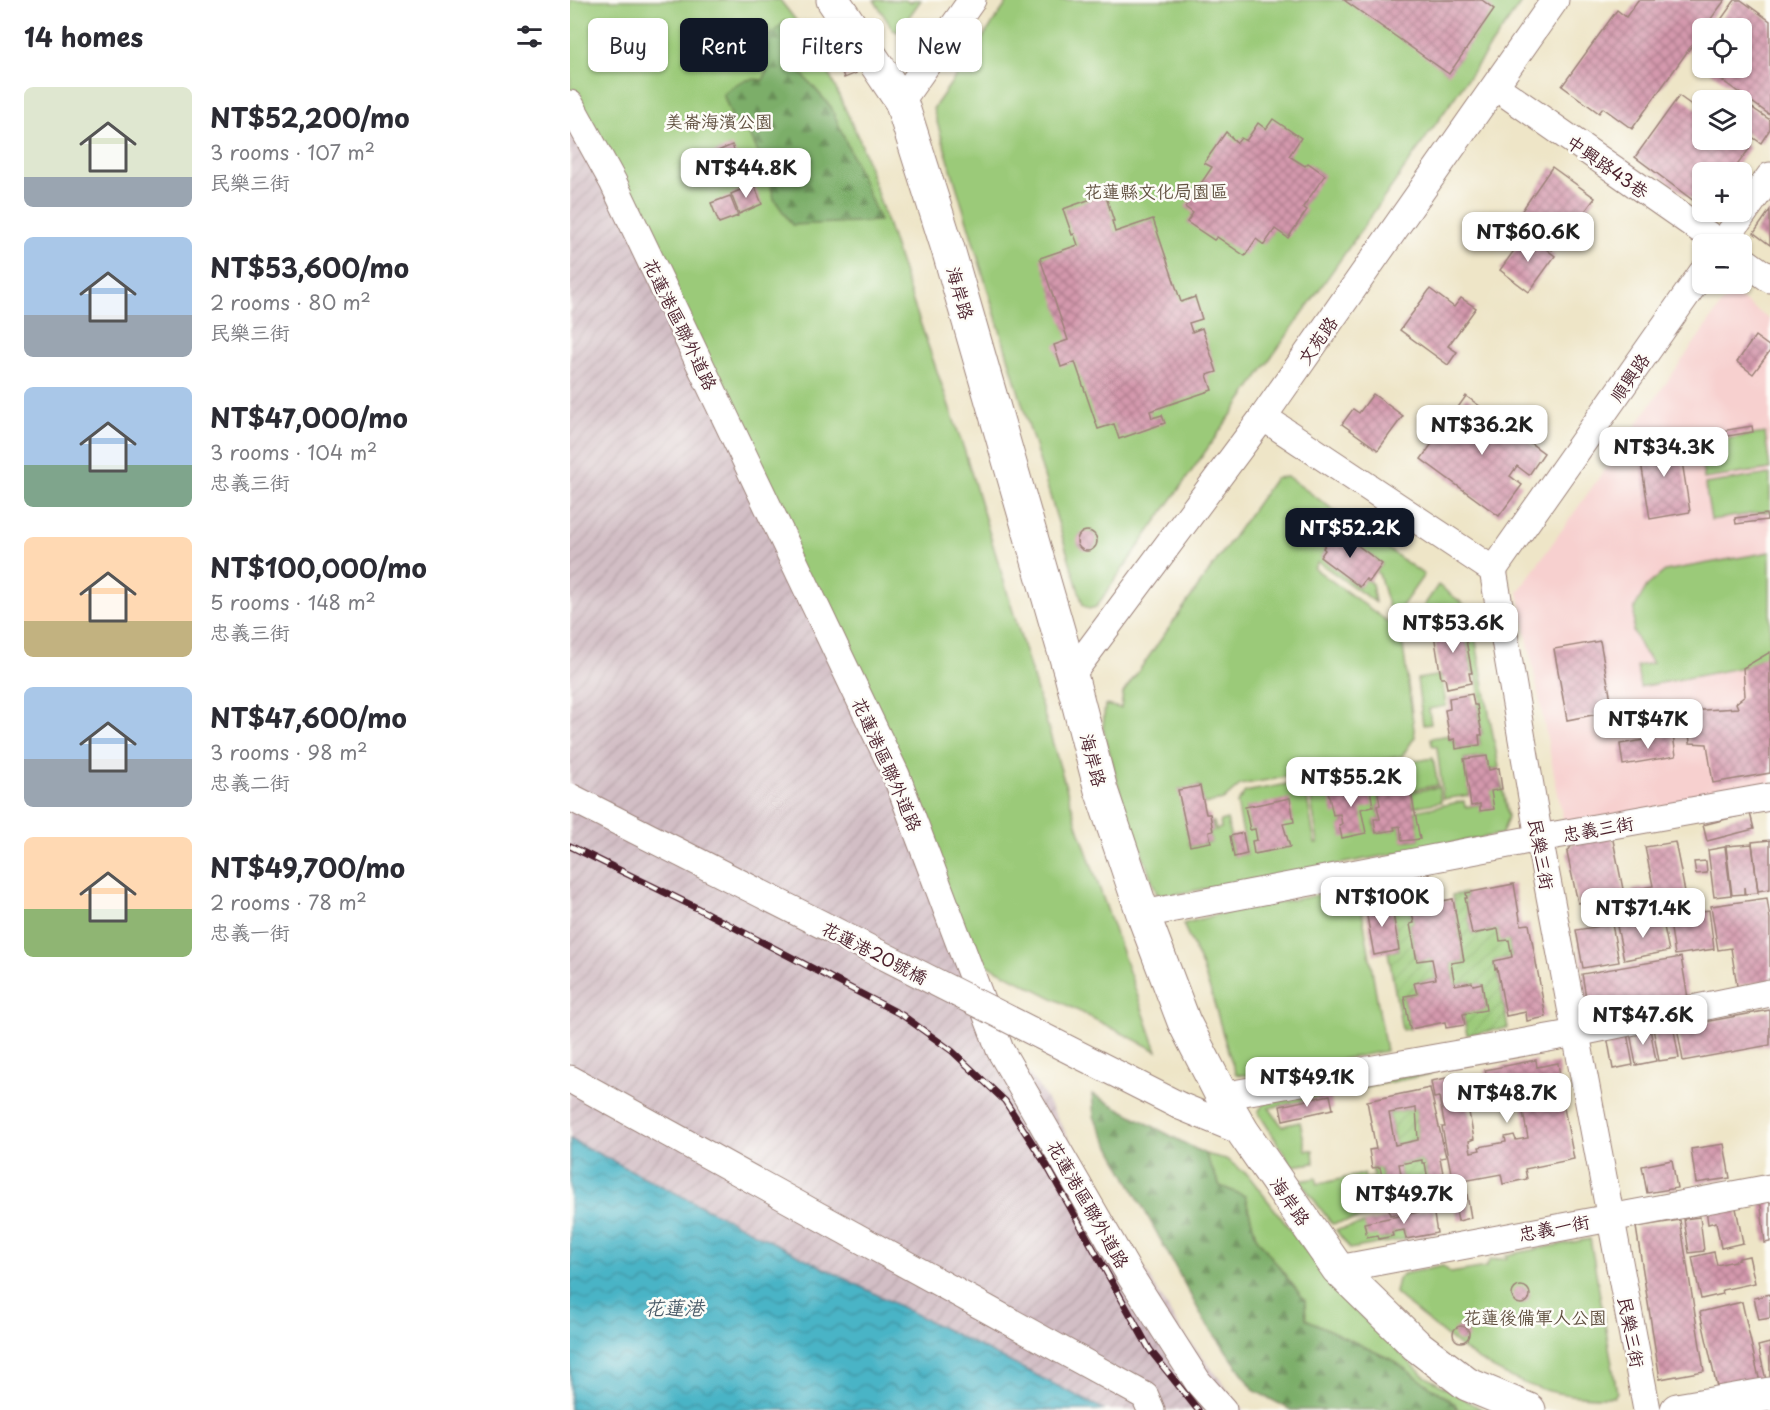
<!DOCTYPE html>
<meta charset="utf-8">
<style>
:root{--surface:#fff;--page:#f2f2f3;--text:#2b2b33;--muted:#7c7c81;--accent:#111827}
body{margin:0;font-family:"Playpen Sans","LXGW WenKai TC",sans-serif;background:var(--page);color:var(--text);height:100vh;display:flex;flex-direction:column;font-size:22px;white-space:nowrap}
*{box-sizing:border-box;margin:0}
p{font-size:20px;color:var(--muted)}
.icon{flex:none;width:33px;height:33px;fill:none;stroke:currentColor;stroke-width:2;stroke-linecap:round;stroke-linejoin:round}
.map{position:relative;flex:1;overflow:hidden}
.details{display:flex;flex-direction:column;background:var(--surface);width:570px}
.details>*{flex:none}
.guide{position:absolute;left:18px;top:18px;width:570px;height:54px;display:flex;gap:12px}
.tools{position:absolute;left:1122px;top:18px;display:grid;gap:12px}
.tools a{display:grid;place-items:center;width:60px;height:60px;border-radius:9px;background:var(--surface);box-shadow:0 2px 4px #0004;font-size:30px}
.price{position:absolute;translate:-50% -51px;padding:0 14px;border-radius:12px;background:#fff;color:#222;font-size:20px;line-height:39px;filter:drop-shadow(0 2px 3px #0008)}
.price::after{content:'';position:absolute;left:50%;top:36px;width:18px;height:14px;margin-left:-9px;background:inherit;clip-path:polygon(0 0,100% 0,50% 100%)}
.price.on{background:var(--accent);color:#fff}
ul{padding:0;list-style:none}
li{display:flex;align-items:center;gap:18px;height:150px;padding:0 24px}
li span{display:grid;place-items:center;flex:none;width:168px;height:120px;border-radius:9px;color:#555}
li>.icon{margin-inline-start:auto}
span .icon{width:72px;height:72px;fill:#fffc;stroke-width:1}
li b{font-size:26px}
h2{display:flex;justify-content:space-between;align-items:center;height:72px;padding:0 24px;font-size:26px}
.pill{padding:0 21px;border-radius:9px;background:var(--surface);box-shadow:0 2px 4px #0004;font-size:21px;line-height:54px}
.pill.on{background:var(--accent);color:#fff}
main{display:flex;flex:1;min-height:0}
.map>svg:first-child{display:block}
</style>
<main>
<section class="details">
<h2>14 homes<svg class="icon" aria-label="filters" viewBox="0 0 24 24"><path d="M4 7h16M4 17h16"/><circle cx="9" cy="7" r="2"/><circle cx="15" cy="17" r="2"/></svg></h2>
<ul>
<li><span style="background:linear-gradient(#dfe7d0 75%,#9aa5b1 0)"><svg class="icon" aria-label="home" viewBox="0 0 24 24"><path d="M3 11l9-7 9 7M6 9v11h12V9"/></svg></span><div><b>NT$52,200/mo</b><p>3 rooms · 107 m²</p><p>民樂三街</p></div></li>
<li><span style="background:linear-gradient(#a9c7e8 65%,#9aa5b1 0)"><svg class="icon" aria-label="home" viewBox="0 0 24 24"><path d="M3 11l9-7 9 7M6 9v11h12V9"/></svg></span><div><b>NT$53,600/mo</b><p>2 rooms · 80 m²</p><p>民樂三街</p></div></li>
<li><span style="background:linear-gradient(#a9c7e8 65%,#7fa58c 0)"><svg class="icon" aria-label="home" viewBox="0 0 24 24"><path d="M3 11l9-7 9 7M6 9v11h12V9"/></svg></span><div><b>NT$47,000/mo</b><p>3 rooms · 104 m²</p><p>忠義三街</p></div></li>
<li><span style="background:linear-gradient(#ffd9b3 70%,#c2b280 0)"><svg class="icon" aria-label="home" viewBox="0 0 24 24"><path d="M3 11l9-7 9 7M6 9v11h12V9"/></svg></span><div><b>NT$100,000/mo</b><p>5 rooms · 148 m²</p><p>忠義三街</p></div></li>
<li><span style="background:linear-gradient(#a9c7e8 60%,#9aa5b1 0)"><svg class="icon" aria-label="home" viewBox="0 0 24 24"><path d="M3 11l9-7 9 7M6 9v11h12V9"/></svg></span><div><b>NT$47,600/mo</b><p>3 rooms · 98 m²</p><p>忠義二街</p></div></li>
<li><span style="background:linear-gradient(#ffd9b3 60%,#8fb573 0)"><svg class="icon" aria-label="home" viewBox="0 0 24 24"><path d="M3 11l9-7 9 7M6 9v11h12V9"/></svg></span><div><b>NT$49,700/mo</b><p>2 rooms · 78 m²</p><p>忠義一街</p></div></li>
</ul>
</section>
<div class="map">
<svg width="1200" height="1410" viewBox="0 0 1200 1410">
<defs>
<pattern id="industrial-furrows" width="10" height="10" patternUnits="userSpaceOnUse" patternTransform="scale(1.5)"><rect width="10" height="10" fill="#d2bec5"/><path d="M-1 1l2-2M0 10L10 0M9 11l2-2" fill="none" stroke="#b6a3a9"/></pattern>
<pattern id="forest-firs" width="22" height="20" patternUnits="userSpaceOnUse" patternTransform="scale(1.5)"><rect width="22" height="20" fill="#7cae69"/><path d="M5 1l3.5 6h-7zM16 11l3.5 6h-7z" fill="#688d57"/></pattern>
<pattern id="garden-furrows" width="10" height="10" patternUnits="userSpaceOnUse" patternTransform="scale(1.5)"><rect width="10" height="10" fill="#9bca79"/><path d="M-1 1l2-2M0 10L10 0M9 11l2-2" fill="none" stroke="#87ad69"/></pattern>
<pattern id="water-waves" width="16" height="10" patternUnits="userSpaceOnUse" patternTransform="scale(1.5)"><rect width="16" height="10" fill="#49b4c6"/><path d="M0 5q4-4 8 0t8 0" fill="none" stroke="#3f92a1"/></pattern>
<pattern id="building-cross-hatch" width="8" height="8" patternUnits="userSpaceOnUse" patternTransform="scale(1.5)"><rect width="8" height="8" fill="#d499ad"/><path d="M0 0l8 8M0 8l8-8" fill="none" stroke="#ae7c8d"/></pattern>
</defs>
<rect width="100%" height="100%" fill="#fdfcf7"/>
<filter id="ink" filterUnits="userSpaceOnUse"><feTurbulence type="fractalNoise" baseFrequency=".0167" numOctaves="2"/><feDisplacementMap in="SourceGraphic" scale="12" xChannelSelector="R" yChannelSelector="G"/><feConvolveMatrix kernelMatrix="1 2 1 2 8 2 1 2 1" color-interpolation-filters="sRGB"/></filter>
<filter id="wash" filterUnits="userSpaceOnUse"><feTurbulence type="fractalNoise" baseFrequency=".008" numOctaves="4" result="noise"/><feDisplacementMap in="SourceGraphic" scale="24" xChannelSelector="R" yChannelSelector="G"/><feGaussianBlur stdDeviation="1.35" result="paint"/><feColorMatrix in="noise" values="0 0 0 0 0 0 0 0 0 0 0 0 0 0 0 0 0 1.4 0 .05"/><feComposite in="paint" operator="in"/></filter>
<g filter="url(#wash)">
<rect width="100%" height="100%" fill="#eee5c7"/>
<polygon fill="#f7d0cf" points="1161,291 1200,320 1200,787 994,824 948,592"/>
<polygon fill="url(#industrial-furrows)" points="0,88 418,986 446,1056 473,1093 608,1326 674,1410 535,1410 0,1139"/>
<g fill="#9bca79" stroke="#727452" stroke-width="1.5">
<polygon points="0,0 210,0 246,46 291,143 343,302 395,452 508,827 587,1051 406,959 0,96"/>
<polygon points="304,0 335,0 341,3 343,0 351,0 328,32 323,30"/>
<polygon points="439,0 953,0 526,607 519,609 513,605 363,109"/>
<polygon points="1195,433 1200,469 1134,479 1129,443"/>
<polygon points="1200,474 1200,511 1141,520 1135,484"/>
<polygon points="718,477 854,575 825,616 820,612 809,574 806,572 812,564 786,544 788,541 772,529 764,539 761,537 753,548 755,550 751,557 789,587 796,579 802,584 805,602 748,562 744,568 825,627 833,646 845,737 832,756 670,785 653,800 633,804 630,786 609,790 620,846 641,842 639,832 643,831 642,822 644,822 646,830 651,828 650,821 657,819 664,856 677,854 667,803 675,792 734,781 745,843 748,843 738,780 863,758 868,785 841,790 838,777 806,783 810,805 807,806 810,819 804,820 806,833 825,830 824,827 830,826 833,841 849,839 845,811 894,801 895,807 910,804 911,811 929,768 919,770 916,756 894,759 900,795 873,799 867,747 862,745 861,738 879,735 880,740 885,739 887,749 910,745 909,735 912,734 907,705 911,703 906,673 902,673 895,632 898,631 895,615 860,621 862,630 841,634 840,626 868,585 900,609 938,817 932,834 595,896 587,894 551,796 533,728 535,705 551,708 553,693 705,478"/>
<polygon points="1200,552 1200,662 1070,687 1067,666 1083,663 1073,651 1063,631 1065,607 1077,586 1095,571"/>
<polygon points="871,675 876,706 859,709 861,724 853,725 847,679"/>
<polygon points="869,787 871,802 844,807 841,792"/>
<path d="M788,888L816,1051L681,1076L666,1074C654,1044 648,1012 637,981C631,961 621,943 613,924L656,912Z"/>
<polygon points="859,1071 860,1074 699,1108 712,1126 730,1122 736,1150 743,1150 744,1163 722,1166 688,1112 695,1102"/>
<polygon points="635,1154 656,1159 678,1175 775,1300 853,1375 913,1410 888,1410 885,1404 822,1360 735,1319 735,1301 686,1237 675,1196 650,1186"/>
<polygon points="810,1167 819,1213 762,1224 730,1181 746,1178 748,1184 794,1174 795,1179 804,1177 802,1168"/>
<polygon points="794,1224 808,1235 810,1239 823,1236 822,1232 834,1230 836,1239 780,1249 766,1230"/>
<path d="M1020,1239L1047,1392L1044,1397C1025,1397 1007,1397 988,1393C923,1381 874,1335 825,1293L828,1279L833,1274L873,1266L881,1273L916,1267L920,1260L937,1258L936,1255Z"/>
</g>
<g fill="url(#forest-firs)" stroke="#63664a" stroke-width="1.5">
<path d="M216,21L231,41L227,54L226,67L261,107L310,221L222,225L204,199L198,175L182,139L168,120H163L153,94C168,82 175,77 193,80L196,74L197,37Z"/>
<polygon points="522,1094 635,1154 650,1186 675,1196 686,1237 735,1301 736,1319 822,1360 885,1404 888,1410 721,1410 685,1391 634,1320 524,1117"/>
</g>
<g fill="url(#garden-furrows)" stroke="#727452" stroke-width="1.5">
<polygon points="896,893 897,898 895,898 902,934 928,929 939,940 942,957 924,961 925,968 927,968 938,1028 897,1035 893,1014 916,1009 912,984 903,985 902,982 885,985 881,963 894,961 882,895"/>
<polygon points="855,895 857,904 841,907 844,923 840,924 847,961 862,959 866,979 845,983 847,994 834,996 840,1029 832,1030 818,952 829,950 821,901"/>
<polygon points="846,1108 848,1140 825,1145 819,1113"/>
<polygon points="852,1160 852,1163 855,1163 860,1191 835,1195 829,1164"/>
</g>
<polygon fill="url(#water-waves)" stroke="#4a6a78" stroke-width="1.5" points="0,1139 70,1175 535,1410 0,1410"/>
<g id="blocks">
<g fill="url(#building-cross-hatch)" fill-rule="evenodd">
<polygon points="774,0 912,0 924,9 879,74"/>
<polygon points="1068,0 1155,0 1134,28 1132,28 1132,31 1062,129 1033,108 1029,113 992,86 1047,10 1056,17"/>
<polygon points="1165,0 1171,0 1200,21 1200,115 1135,68 1172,68 1172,28 1145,28"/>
<polygon points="1132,45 1132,65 1123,58"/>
<polygon points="282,64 286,73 274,78 271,69"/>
<polygon points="1109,96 1130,111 1132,108 1132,140 1168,140 1180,148 1162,172 1132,172 1132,207 1065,157"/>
<polygon points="1172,101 1200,120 1200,129 1191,143 1172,130"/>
<polygon points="703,119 731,138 719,156 735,166 738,163 755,175 733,207 737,210 718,238 705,229 694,245 686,239 675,256 647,237 644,240 617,222 623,213 615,207 642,167 634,163 656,132 667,143 671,138 676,141 688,123 696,129"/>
<polygon points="162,145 170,164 149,172 141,154"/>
<polygon points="140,155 147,173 125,181 121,162"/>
<polygon points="982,167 1025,198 1008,221 998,214 986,230 993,235 982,250 944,222"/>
<polygon points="184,184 192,204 169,214 161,194"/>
<polygon points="535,194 544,221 542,221 545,232 583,219 611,302 625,297 632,319 619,323 622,332 632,328 647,372 637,375 642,390 580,411 582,418 592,415 595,423 549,439 544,424 528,429 505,362 491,367 484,345 498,340 470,258 508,245 504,234 502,235 493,209"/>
<polygon points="160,196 168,216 149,223 141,203"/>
<polygon points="1200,210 1200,245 1184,233"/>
<polygon points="956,234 985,256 959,292 930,270"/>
<polygon points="860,289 884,307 891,298 906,308 878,346 887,352 878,365 830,330"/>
<polygon points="1185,336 1200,347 1200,351 1183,374 1167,362"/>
<polygon points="803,394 833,416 808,450 772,424 783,409 789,413"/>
<polygon points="896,396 974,453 959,475 947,466 940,476 952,485 929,516 851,459"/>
<polygon points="1182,426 1183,432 1152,437 1151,431"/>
<polygon points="1108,436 1120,512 1080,519 1068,443"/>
<polygon points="1196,514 1197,520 1166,524 1165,518"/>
<polygon points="771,529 788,541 786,544 812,564 799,582 796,579 790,587 750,557 755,550 753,548 761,537 764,539"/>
<circle cx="517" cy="541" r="10"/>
<polygon points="890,620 891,629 894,629 902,673 899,673 901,683 877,688 875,678 871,678 864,634 868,633 866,624"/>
<polygon points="1030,641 1043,711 997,720 984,649"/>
<polygon points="1200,652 1200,773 1143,783 1137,744 1120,743 1117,711 1168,708 1166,703 1175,696 1173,668"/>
<polygon points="902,694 904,705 907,705 912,735 909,735 910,745 886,749 885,739 880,740 875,710 880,709 879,698"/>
<polygon points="1103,735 1106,756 1053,765 1050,744"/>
<polygon points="917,756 919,770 929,768 932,789 921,791 924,809 910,811 910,804 901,806 894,759"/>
<polygon points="838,777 850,839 832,841 830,826 824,827 825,830 806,833 804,819 810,819 807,806 810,805 806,782"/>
<polygon points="799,784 803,806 791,809 796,833 772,838 769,825 772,824 770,814 763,815 758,792"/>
<polygon points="630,786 636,814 640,814 643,831 639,832 641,842 620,846 608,790"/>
<polygon points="720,798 724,822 713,824 720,847 684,854 682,841 687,840 685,829 680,830 675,807"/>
<polygon points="1180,813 1184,829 1137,841 1133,825"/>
<polygon points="673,833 677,854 664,857 660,836"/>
<polygon points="1038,836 1043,840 1054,894 1008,903 997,853 1003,843"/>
<polygon points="1200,840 1200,889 1188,891 1182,842"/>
<polygon points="1105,842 1117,902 1066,912 1062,890 1083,886 1075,847"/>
<polygon points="1182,844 1188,893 1175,894 1174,887 1174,894 1162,895 1156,846"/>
<polygon points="1155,847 1161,895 1144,897 1138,850"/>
<polygon points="1136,861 1137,873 1126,874 1124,862"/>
<polygon points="944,884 951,925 959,924 976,1017 957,1021 956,1012 936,1016 927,968 925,969 924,961 942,957 939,940 930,941 928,929 902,934 895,898 897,898 896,893"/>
<polygon points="1197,898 1200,919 1200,981 1167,986 1161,948 1148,950 1141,906"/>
<polygon points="883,899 894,961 881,963 885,985 902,982 903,985 912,983 916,1010 893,1014 895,1025 876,1028 875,1022 840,1029 834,996 847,994 844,983 866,979 862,959 847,961 840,924 844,923 841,907"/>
<polygon points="821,901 829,950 804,955 795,905"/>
<polygon points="1139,910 1144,949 1105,955 1099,916"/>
<polygon points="1092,917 1099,951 1054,960 1047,926"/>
<polygon points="1042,924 1049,962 1013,968 1006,930"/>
<polygon points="1111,957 1118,998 1019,1015 1012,974"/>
<polygon points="1200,1010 1200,1045 1113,1061 1107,1027"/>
<polygon points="1103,1025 1109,1058 1089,1061 1083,1028"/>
<polygon points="1080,1028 1086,1061 1066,1065 1060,1032"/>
<polygon points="1057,1033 1063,1065 1043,1069 1037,1036"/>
<polygon points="966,1060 967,1067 988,1063 990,1076 988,1077 1004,1159 955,1169 957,1179 933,1184 931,1174 883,1183 872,1127 875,1127 869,1097 864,1098 861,1081 892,1075 904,1139 899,1141 901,1152 910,1150 909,1147 936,1142 935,1137 944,1135 946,1140 958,1138 949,1091 917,1097 913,1078 917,1077 915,1070"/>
<path d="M860,1088L876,1157L870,1158L879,1203L820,1215L810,1167L802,1168L799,1150L806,1149L797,1101ZM846,1108L848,1140L825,1145L819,1113ZM852,1160V1163H855L860,1191L835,1195L829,1164Z"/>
<polygon points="760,1095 763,1109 713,1120 710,1106"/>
<polygon points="1154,1144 1160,1178 1126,1183 1121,1149"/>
<polygon points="1102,1160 1107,1188 1077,1193 1072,1166"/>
<polygon points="895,1183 901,1218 888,1221 881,1186"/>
<polygon points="1200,1197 1200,1242 1195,1243 1190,1198"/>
<polygon points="1165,1203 1173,1243 1151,1248 1146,1222 1138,1224 1136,1209"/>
<polygon points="863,1209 867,1233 836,1239 834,1230 822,1232 823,1236 809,1239 808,1235 797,1237 794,1223"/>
<polygon points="1130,1217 1134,1251 1119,1253 1114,1219"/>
<polygon points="1110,1220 1134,1371 1090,1379 1066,1227"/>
<polygon points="1144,1252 1147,1265 1169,1260 1169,1258 1179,1256 1185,1283 1152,1290 1153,1294 1131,1299 1122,1257"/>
<circle cx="951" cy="1295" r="9"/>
<polygon points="1200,1294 1200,1318 1189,1320 1184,1298"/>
<polygon points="1172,1302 1191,1387 1149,1396 1130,1312"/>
<circle cx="891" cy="1334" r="8"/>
<polygon points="1200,1343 1200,1380 1196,1380 1188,1346"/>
</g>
</g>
</g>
<g filter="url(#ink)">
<use href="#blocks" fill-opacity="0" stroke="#9c8279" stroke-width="1.5"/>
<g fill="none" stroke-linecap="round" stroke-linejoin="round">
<defs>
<g id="minor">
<polyline points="926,87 1151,244"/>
<polyline points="331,101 402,0"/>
<polyline points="0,104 43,182 326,775 430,1050 561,1277 628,1382 653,1410"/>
<polyline points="1152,244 1200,176"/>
<polyline points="1172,259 1200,279"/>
<polyline points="693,417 923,570 969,838 1077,1410"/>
<polyline points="923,570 1132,273"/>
<polyline points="501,675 693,417 985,0"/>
<polyline points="573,914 969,838 1200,797"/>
<polyline points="0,1079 575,1396 581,1410"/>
<polyline points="652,1096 1006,1033 1200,993"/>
<polyline points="610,1106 673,1132"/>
<polyline points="768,1269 1200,1188"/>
</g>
<g id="major">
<polyline points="263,0 331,101 378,249 501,675 531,790 573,914 614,1022 652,1096 673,1132 768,1269 846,1345 897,1384 959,1410"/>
<polyline points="1107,1410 1200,1394"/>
</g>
</defs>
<use href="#minor" stroke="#9c8279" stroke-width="29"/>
<use href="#major" stroke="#9c8279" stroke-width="35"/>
<use href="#minor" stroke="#fff" stroke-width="27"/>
<use href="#major" stroke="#fff" stroke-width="33"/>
<defs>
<polyline id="rail" points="0,846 125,907 332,1015 382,1051 435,1101 477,1166 580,1350 628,1410"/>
</defs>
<use href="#rail" stroke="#4a1f2b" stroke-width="7"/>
<use href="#rail" stroke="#fdfcf7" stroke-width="4.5" stroke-dasharray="14" stroke-linecap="butt"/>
<defs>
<polyline id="minor-bridge" points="0,797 610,1106"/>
</defs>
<use href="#minor-bridge" stroke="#9c8279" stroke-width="29" stroke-linecap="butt"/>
<use href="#minor-bridge" stroke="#fff" stroke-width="27"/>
</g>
</g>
<g text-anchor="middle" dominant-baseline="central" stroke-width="5" stroke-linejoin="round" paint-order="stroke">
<g font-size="18" fill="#625242" stroke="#fdfcf7">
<text x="149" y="120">美崙海濱公園</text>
<text x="586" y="190">花蓮縣文化局園區</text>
<text x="965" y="1316">花蓮後備軍人公園</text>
</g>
<g font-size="18" fill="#4a1f2b" stroke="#fdfcf7">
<text transform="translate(1038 166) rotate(35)">中興路43巷</text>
<text transform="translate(391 293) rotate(74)">海岸路</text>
<text transform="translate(111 324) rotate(64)">花蓮港區聯外道路</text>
<text transform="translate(747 340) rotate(-55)">文苑路</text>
<text transform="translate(1059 377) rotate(-55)">順興路</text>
<text transform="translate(524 760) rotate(75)">海岸路</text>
<text transform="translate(318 764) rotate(66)">花蓮港區聯外道路</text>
<text transform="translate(1028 828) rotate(-10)">忠義三街</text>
<text transform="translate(972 854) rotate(80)">民樂三街</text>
<text transform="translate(305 952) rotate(27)">花蓮港20號橋</text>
<text transform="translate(721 1201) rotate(55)">海岸路</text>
<text transform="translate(519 1204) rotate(60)">花蓮港區聯外道路</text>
<text transform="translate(984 1227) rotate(-11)">忠義一街</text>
<text transform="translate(1062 1332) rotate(79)">民樂三街</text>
</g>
<g font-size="20" font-style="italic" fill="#4a5b69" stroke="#fdfcf7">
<text x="104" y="1307">花蓮港</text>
</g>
</g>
</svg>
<div class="tools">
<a><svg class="icon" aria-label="locate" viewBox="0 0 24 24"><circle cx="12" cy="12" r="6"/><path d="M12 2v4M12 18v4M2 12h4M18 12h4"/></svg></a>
<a><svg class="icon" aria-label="layers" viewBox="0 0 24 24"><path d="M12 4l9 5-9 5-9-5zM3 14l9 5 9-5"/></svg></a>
<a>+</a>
<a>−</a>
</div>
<b class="price" style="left:176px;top:199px">NT$44.8K</b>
<b class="price" style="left:958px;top:263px">NT$60.6K</b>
<b class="price" style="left:912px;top:456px">NT$36.2K</b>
<b class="price" style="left:1094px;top:478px">NT$34.3K</b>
<b class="price on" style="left:780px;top:559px">NT$52.2K</b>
<b class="price" style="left:883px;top:654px">NT$53.6K</b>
<b class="price" style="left:1078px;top:750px">NT$47K</b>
<b class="price" style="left:781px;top:808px">NT$55.2K</b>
<b class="price" style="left:812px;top:928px">NT$100K</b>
<b class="price" style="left:1073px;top:939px">NT$71.4K</b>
<b class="price" style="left:1073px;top:1046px">NT$47.6K</b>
<b class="price" style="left:737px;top:1108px">NT$49.1K</b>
<b class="price" style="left:937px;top:1124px">NT$48.7K</b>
<b class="price" style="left:834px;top:1225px">NT$49.7K</b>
<div class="guide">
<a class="pill">Buy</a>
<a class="pill on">Rent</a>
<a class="pill">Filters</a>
<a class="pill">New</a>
</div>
</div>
</main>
